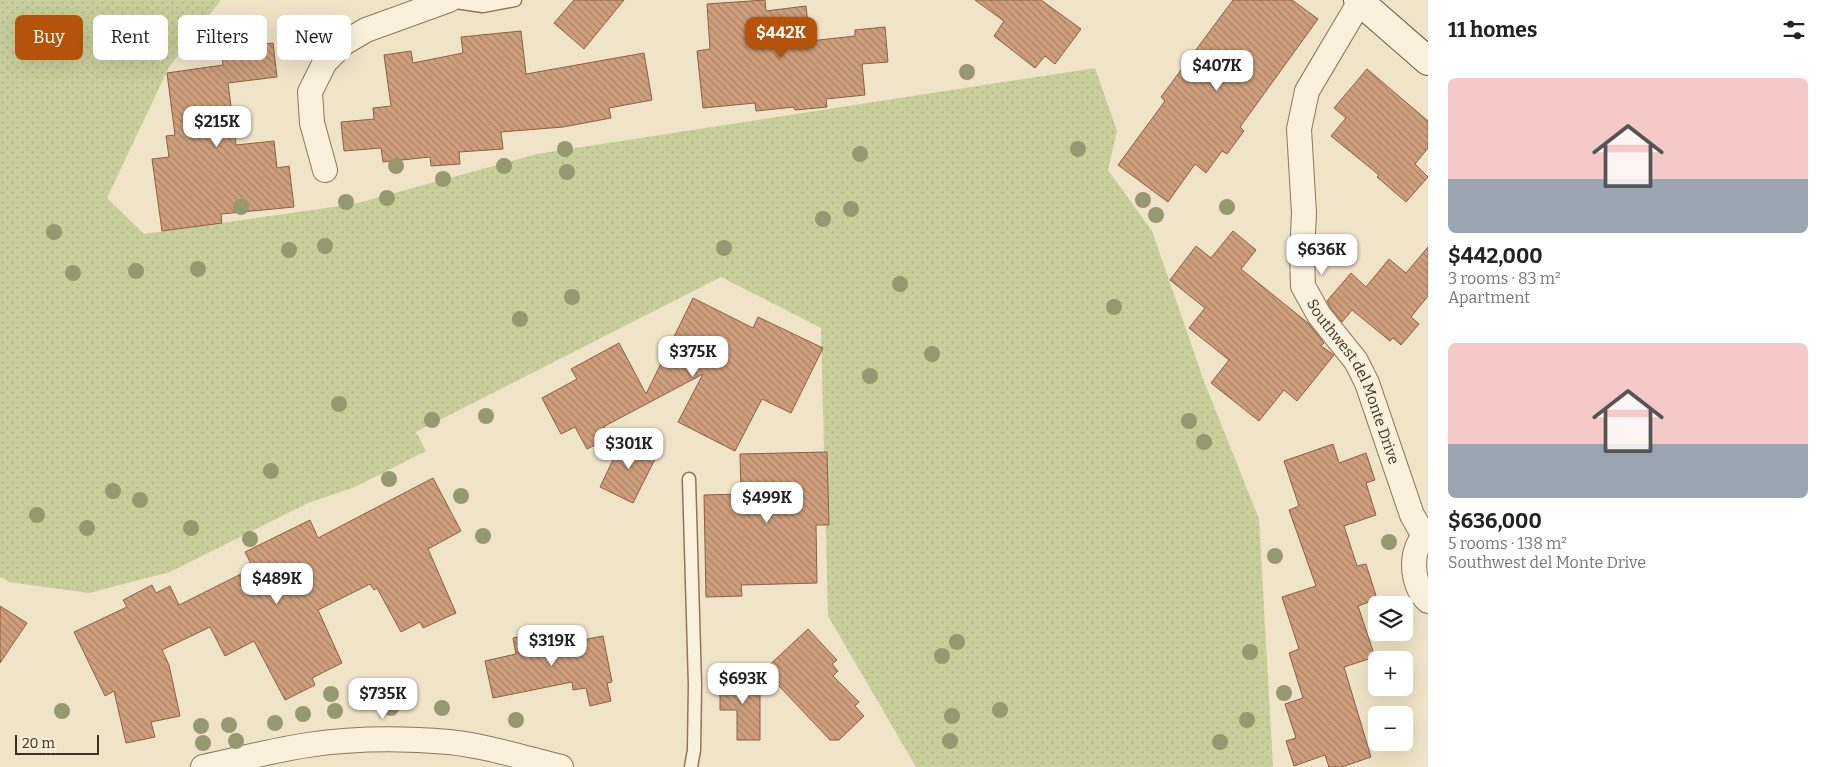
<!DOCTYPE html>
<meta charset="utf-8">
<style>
:root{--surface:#fff;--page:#f2f2f2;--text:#222;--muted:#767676;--accent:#b45309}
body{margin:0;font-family:Bitter,serif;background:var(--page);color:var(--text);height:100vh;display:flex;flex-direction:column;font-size:19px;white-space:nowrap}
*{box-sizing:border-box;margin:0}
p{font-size:16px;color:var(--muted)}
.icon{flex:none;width:28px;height:28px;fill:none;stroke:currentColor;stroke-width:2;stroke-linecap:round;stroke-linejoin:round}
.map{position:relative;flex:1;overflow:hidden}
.panel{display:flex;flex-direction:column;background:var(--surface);width:400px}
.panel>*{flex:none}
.hud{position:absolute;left:15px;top:15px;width:475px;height:45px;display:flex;gap:10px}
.buttons{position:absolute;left:1368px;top:596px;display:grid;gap:10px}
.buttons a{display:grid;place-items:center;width:45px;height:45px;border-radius:8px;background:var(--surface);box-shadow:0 5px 20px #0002;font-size:25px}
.scale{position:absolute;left:15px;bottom:12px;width:84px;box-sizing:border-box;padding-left:5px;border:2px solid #3d2e20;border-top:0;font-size:14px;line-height:18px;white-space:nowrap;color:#3d2e20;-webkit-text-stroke:4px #f7eed8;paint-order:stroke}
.price{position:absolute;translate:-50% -42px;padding:0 11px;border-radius:10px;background:#fff;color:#222;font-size:16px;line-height:32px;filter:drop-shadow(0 1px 2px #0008)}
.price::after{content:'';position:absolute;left:50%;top:30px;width:15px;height:11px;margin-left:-8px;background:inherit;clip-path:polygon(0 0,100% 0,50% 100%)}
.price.current{background:var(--accent);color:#fff}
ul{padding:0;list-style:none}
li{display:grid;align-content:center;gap:10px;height:265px;padding:0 20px}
li span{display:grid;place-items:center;height:155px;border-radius:8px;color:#555}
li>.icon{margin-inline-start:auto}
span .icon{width:90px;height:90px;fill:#fffc;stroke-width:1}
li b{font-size:21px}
h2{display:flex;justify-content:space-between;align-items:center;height:60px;padding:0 20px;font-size:21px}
.pill{padding:0 18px;border-radius:8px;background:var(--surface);box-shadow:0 5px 20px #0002;font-size:18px;line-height:45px}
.pill.current{background:var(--accent);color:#fff}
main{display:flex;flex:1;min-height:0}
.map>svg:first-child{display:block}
</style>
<main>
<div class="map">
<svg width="1428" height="767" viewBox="0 0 1428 767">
<defs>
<pattern id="grass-dots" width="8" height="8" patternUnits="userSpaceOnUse" patternTransform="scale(1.25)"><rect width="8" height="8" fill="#c9cf9b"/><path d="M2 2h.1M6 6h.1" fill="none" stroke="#aeb285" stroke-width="1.8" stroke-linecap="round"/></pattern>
<pattern id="building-back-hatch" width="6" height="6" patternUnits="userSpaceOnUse" patternTransform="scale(1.25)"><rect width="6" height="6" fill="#cf9f7d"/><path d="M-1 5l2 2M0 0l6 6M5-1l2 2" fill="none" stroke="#a98266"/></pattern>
</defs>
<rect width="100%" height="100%" fill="#f0e4c8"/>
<polygon fill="url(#grass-dots)" points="0,0 221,0 169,67 107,198 144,234 354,204 537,154 1095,68 1117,131 1108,170 1152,231 1205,384 1259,519 1273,767 916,767 828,616 821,328 721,277 416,432 426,451 355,487 308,503 170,572 89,593 9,582 0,577"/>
<g fill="url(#building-back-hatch)" stroke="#8d5f41">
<polygon points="574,0 624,0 584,49 554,23"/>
<polygon points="765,0 766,11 806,6 810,41 855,36 855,30 885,27 888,62 862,64 865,95 826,99 827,107 795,110 794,107 756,111 755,103 703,108 697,51 710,49 707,4"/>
<polygon points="975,0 1041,0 1081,29 1055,64 1045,56 1035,68 994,36 1004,21"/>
<polygon points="1233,0 1292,0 1318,19 1240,127 1244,131 1227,154 1222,151 1206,173 1195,164 1168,202 1118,165 1165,101 1161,97"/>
<polygon points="521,31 526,74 644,53 652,100 609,108 611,118 563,127 501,132 503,149 459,152 460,164 431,166 430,157 383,162 381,148 344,151 341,122 374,119 373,108 391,106 384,55 411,51 413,63 463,53 461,37"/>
<polygon points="273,43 277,77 228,83 236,145 274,141 277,168 289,166 294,207 221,214 222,223 162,231 152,159 169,157 166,136 175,135 167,73 223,65 221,49"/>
<polygon points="1367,69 1428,121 1428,148 1415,164 1428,177 1406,202 1377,177 1379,175 1331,136 1346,118 1334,108"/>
<polygon points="1233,231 1256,250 1241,269 1308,323 1324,343 1321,346 1334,355 1297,401 1284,390 1259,421 1211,383 1229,360 1189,328 1205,308 1170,280 1196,246 1211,258"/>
<polygon points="1428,247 1428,296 1411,317 1419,324 1401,345 1393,338 1390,341 1352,310 1342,322 1330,307 1327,301 1351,273 1366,287 1389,259 1406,273"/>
<polygon points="693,298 753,328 758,317 823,348 791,413 762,399 735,451 678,422 703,374 603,427 617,434 587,449 575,427 561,434 542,398 577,379 571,369 619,343 646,394"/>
<polygon points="624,437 658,453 633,503 600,487"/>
<polygon points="1333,444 1339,463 1366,453 1375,480 1366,483 1376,515 1344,526 1357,566 1366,564 1377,599 1358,606 1375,657 1344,667 1371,757 1342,767 1329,767 1325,755 1294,766 1286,741 1296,738 1285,704 1303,698 1289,653 1299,649 1282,597 1316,586 1289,510 1299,506 1284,461"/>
<polygon points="827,452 829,525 816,525 817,583 741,585 742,596 706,597 704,495 741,494 740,454"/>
<polygon points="433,478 461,531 428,549 456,613 423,628 420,622 401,632 377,588 374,590 370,584 318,610 342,663 312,678 315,685 285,700 254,641 225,656 210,627 162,650 169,665 180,716 151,722 155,737 126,743 114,691 105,696 74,632 127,607 123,600 152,585 156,593 170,586 179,605 253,568 245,552 310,520 318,538"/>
<polygon points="0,606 27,623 0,663"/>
<polygon points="808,629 837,660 832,664 838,671 833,676 859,702 855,706 864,716 839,740 830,740 764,670"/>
<polygon points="549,631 552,646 603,636 612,682 607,683 611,701 590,706 586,688 573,690 572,682 493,698 485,661 516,654 513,638"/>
<polygon points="720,679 760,679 760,740 737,740 737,710 720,710"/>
</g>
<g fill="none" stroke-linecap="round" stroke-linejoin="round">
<defs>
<g id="lane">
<polyline points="448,1 483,6 515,0"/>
<polyline points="689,479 695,685 694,750 691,767"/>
</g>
<g id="street">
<path id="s1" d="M1361,0L1307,91L1299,129L1304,213L1302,254L1303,286L1319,315L1356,361L1367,383L1412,515L1424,536"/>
<polyline points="325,170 312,123 310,92 325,62 344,43 366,30 449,0"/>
<path d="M1428,533C1408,547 1411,586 1428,601"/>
<path d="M203,767C238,760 273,750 308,745C355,738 402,738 449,742C487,746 524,758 561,767"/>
</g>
<polyline id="secondary" points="1358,0 1428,61"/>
</defs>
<use href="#lane" stroke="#8d765c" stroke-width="15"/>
<use href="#street" stroke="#8d765c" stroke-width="26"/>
<use href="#secondary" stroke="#6f573f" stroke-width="30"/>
<use href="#lane" stroke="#faf1dc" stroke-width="12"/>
<use href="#street" stroke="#faf1dc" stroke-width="24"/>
<use href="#secondary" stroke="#faf1dc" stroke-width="28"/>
</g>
<g fill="#96986f">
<circle cx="967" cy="72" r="8"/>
<circle cx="565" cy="149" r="8"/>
<circle cx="1078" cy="149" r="8"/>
<circle cx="860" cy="154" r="8"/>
<circle cx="396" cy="166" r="8"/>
<circle cx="504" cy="166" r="8"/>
<circle cx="567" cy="172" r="8"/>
<circle cx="443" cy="179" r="8"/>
<circle cx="387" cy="198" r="8"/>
<circle cx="1143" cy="200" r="8"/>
<circle cx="346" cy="202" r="8"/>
<circle cx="241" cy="207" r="8"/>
<circle cx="1227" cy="207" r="8"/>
<circle cx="851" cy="209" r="8"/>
<circle cx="1156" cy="215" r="8"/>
<circle cx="823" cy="219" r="8"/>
<circle cx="54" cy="232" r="8"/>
<circle cx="325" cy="246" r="8"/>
<circle cx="724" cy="248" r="8"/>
<circle cx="289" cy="250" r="8"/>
<circle cx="198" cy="269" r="8"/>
<circle cx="136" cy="271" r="8"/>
<circle cx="73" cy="273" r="8"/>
<circle cx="900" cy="284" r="8"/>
<circle cx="572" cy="297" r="8"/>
<circle cx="1114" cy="307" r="8"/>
<circle cx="520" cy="319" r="8"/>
<circle cx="932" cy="354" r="8"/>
<circle cx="870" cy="376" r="8"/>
<circle cx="339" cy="404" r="8"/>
<circle cx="486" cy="416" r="8"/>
<circle cx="432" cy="420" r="8"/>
<circle cx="1189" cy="421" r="8"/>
<circle cx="1204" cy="442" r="8"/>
<circle cx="271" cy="471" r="8"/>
<circle cx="389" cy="479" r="8"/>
<circle cx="113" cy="491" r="8"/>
<circle cx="461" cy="496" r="8"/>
<circle cx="140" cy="500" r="8"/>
<circle cx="37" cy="515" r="8"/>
<circle cx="87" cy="528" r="8"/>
<circle cx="191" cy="528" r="8"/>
<circle cx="483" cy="536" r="8"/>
<circle cx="250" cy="539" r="8"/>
<circle cx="1389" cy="542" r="8"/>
<circle cx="1275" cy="556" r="8"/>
<circle cx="957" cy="642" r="8"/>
<circle cx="1250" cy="652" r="8"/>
<circle cx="942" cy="656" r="8"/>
<circle cx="1284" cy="693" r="8"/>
<circle cx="331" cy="694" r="8"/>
<circle cx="391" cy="708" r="8"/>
<circle cx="442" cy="708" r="8"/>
<circle cx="1000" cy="710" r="8"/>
<circle cx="62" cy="711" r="8"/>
<circle cx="335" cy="711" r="8"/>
<circle cx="303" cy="714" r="8"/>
<circle cx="952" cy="716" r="8"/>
<circle cx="516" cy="720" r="8"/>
<circle cx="1247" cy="720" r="8"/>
<circle cx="275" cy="723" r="8"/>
<circle cx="229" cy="725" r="8"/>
<circle cx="201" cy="726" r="8"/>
<circle cx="236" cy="741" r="8"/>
<circle cx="950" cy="741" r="8"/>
<circle cx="1220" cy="742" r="8"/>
<circle cx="203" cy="743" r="8"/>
</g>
<g text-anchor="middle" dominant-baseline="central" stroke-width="4.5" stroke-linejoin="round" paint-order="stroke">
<g font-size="15" fill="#3d2e20" stroke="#f7eed8">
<text stroke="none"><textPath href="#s1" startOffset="411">Southwest del Monte Drive</textPath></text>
</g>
</g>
</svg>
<div class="buttons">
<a><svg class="icon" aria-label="layers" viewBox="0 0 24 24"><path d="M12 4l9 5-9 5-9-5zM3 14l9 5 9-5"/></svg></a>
<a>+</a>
<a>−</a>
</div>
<div class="scale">20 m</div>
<b class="price current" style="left:781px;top:59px">$442K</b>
<b class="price" style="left:1217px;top:92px">$407K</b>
<b class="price" style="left:217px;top:148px">$215K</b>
<b class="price" style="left:1322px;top:276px">$636K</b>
<b class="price" style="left:693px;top:378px">$375K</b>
<b class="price" style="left:629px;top:470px">$301K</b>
<b class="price" style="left:767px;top:524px">$499K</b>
<b class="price" style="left:277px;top:605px">$489K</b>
<b class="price" style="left:552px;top:667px">$319K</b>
<b class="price" style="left:743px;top:705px">$693K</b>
<b class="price" style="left:383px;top:720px">$735K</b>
<div class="hud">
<a class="pill current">Buy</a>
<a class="pill">Rent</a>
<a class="pill">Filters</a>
<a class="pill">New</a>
</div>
</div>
<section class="panel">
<h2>11 homes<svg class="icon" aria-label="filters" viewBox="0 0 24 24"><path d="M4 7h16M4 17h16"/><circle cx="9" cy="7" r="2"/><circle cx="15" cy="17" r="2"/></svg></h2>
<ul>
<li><span style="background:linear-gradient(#f6c9c9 65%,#9aa5b1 0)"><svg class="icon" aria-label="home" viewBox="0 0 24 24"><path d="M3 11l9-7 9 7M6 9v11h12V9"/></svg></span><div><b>$442,000</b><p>3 rooms · 83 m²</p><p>Apartment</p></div></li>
<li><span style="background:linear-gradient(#f6c9c9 65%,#9aa5b1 0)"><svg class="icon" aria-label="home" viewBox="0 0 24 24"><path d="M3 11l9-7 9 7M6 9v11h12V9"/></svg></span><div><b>$636,000</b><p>5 rooms · 138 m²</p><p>Southwest del Monte Drive</p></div></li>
</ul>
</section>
</main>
